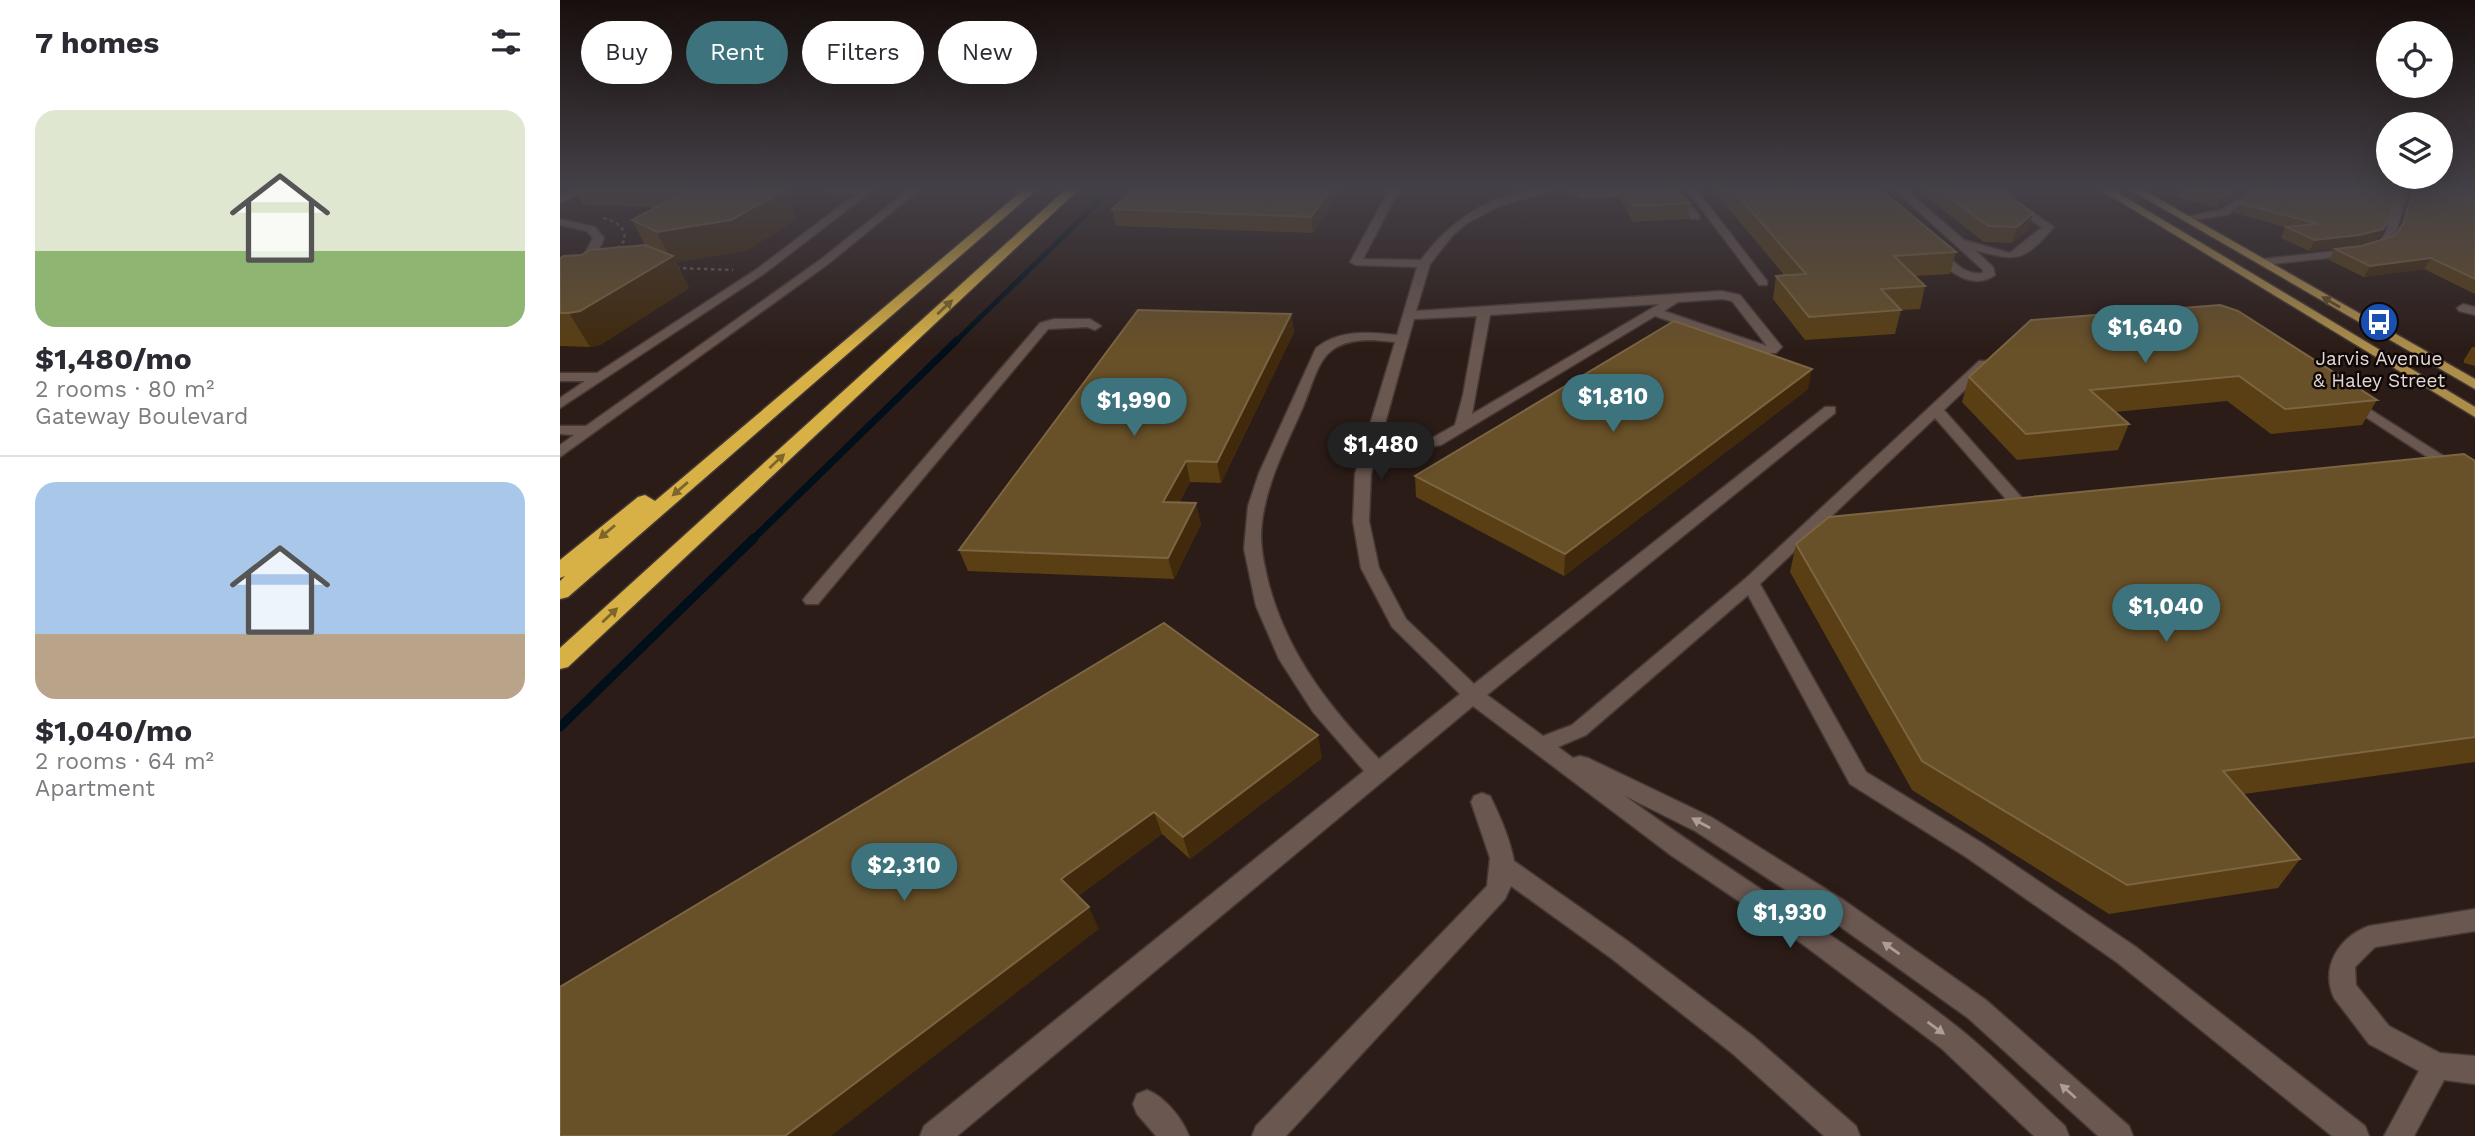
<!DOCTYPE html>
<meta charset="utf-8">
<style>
:root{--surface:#fff;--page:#f2f2f3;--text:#2b2b33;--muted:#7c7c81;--line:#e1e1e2;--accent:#3d737d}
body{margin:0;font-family:"Work Sans",sans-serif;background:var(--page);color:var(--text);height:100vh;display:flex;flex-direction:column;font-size:26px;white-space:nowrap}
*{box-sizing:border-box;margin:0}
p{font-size:23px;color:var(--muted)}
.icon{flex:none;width:38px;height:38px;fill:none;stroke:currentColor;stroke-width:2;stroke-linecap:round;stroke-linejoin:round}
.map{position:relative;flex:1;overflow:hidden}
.side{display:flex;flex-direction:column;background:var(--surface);width:560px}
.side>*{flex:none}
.banner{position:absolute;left:21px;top:21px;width:665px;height:63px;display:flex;gap:14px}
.buttons{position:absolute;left:1816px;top:21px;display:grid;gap:14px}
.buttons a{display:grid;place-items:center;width:77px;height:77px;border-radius:50%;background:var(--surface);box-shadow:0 7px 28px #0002;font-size:35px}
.price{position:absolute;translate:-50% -60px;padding:0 16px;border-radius:24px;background:var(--accent);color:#fff;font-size:23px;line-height:46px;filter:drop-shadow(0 2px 4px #0008)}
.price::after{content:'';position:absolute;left:50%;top:42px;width:21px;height:16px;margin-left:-10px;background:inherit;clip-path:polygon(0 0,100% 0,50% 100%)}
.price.active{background:#222;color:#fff}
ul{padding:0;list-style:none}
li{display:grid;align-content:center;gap:14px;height:371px;padding:0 35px}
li+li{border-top:2px solid var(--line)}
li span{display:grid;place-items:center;height:217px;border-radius:21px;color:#555}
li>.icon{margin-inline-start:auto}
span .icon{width:126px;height:126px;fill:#fffc;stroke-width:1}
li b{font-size:30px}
h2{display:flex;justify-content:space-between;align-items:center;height:84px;padding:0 35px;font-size:30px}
.tag{padding:0 24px;border-radius:32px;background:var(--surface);box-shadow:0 7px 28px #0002;font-size:24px;line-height:63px}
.tag.active{background:var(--accent);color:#fff}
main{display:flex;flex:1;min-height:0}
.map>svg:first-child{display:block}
</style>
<main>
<section class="side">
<h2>7 homes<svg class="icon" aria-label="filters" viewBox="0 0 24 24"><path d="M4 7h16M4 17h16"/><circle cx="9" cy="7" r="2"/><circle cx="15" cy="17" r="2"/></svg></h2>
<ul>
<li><span style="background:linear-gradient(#dfe7d0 65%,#8fb573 0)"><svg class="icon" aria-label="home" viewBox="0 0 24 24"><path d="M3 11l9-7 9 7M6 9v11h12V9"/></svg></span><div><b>$1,480/mo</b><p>2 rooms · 80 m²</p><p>Gateway Boulevard</p></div></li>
<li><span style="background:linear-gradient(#a9c7e8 70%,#b9a48a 0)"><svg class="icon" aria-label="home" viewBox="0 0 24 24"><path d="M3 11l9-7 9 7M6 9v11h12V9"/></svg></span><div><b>$1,040/mo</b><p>2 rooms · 64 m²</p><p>Apartment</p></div></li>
</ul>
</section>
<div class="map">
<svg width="1915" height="1136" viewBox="0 0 1915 1136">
<rect width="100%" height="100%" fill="#2b1c17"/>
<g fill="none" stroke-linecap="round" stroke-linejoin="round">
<polyline stroke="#000f1a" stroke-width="5" points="395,342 551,190"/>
<polyline stroke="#000f1a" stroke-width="7" points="193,539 397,340"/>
<polyline stroke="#000f1a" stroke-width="9" points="0,727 194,538"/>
<defs>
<g id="minor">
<polygon points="15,190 27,190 0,203 0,196"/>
<polygon points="264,190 313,190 205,273 0,408 0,398 25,381 0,381 0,373 37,373 197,269 296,194 269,193"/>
<polygon points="348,190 359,190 268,264 0,457 0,445 14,435 0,434 0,426 26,426 260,260"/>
<path d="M829,190H839L803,259L861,260C891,219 938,187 992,190L935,208L906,224L893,235L870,264L856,311L1162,291L1180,295L1222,347L1216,353H1201L1095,316L881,445L860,448L818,447L811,474L809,521L819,568L846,619L914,684L1265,407H1275V413L927,695L983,736L1012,725L1185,579L1419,361H1429V367L1384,410L1463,499L1465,502L1463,505H1451L1375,418L1200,584L1306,772L1422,843L1576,947L1805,1126L1809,1136H1772L1558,963L1406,857L1290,784L1188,595L1026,735L998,747L1013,758L1020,756L1028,758L1151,817L1282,899L1426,1000L1569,1126L1573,1136H1538L1408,1018L1264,915L1135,831L1065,796C1175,876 1293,944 1400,1029C1437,1059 1470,1094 1505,1126L1509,1136H1474L1381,1048L1241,943L1112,856L913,706L397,1136H360L364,1126L804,771L753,712L719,659L696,606L684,549L688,506L699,473L756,348C780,329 809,332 837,335L857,267L796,265L790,262ZM1162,299L1172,301L1207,346L1104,311L1118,302ZM1099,304L912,414L930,315ZM917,316L903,395L895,425L872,438H821L854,319ZM812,340L835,342L795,474L793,521L801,568L832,627L900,694L819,759C770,708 728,655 709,585C704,564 699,544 702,522C707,481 727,444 743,407C760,366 760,340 812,340Z"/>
<polygon points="1007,190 1097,190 1092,193 1024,198"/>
<polygon points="1108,190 1118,190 1139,215 1139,219 1131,219"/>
<polygon points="1127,190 1137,190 1207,281 1207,285 1199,285"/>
<path d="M1335,190H1346L1404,240L1450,253L1482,227L1449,206V202H1457L1494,227C1463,262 1458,262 1415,250L1433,267L1435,275C1411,292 1387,269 1369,253V249C1389,247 1397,277 1423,273V270Z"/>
<polygon points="1694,190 1705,190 1667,215 1626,221 1621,218 1660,210"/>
<polygon points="1839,190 1848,192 1836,232 1827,246 1795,255 1703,265 1697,262 1703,259 1794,249 1819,242 1826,232"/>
<path d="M0,219L35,227L44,238C37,259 20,269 0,275V268L25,253L33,238L27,231L0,225Z"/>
<polygon points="1903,304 1915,307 1915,315 1899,311 1897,308"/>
<polygon points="494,319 530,319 541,326 535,330 527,327 488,329 258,604 246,604 243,600 246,596 480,323"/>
<polygon points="1789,396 1915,476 1915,488 1784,403 1782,400"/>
<path d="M922,793L930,796C940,816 950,839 954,861L1069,942L1193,1036L1296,1126L1300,1136H1264L1173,1054L1051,958L951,886L945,899L726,1136H692L696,1126L927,886L930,858L911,802L914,796Z"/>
<path d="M1915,909V931L1815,947L1795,967L1796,985L1829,1026L1880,1053L1915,1056V1084L1884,1080L1854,1136H1824L1859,1071L1809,1044L1774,998C1760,967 1779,937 1809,926Z"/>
<path d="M587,1090C605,1097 622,1118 629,1136H596L577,1114L573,1104L577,1094Z"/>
</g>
<g id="major">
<polygon points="1541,190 1553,190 1915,407 1915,417"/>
<polygon points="1571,190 1583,190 1915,379 1915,389"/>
</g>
<g id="highway">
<polygon points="463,190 476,190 8,597 0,599 0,581 5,576 0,578 0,560 78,497 85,495 95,501"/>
<polygon points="505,190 518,190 8,667 0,669 0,648"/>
</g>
</defs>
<use href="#minor" stroke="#453835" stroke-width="3"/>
<use href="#major" stroke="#453835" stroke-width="3"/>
<use href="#highway" stroke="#453835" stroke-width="3"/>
<g stroke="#695b56" stroke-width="2.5" stroke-dasharray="3.5 3.5" stroke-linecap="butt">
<path d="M43,218C57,222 64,225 65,240L55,251"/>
<polyline points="116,268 173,270"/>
</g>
<use href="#minor" fill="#695750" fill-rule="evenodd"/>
<use href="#major" fill="#ac8d4a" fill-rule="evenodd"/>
<use href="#highway" fill="#d8b146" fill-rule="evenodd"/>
</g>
<g fill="#593f13">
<polygon points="15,190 224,190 237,219 186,251 116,262 129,288 40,345 30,347 0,346 0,258 85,245 72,220 95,207 23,205"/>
<polygon points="782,190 753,233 556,226 552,209"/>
<polygon points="1059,190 1118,190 1130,203 1128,219 1073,222 1059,198"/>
<polygon points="1153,190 1321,190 1396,252 1390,274 1355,276 1365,286 1360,309 1341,310 1335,334 1245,340 1213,299 1216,276 1225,276"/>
<polygon points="1362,190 1440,190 1473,213 1468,230 1452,243 1424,242 1361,193"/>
<polygon points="1620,190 1689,190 1657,208 1617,197"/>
<polygon points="1854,190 1915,190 1915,294 1864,269 1804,277 1769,260 1775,249 1801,246 1835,236 1840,229 1849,199"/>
<polygon points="1679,203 1829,220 1817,240 1794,246 1749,251 1721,238 1725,227 1674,213"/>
<polygon points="731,314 734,332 661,483 630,482 619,503 641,524 614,579 408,571 399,550"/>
<polygon points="1471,320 1817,400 1802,425 1711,434 1667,401 1555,412 1569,424 1558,450 1457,460 1402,402 1409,377"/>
<polygon points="1912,347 1915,347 1915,366 1904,363 1904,360"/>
<polygon points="1248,389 1004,576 856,497 855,476"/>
<polygon points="1915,461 1915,762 1684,794 1740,859 1718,888 1549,914 1352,790 1230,572 1236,544"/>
<polygon points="762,758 630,859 602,834 518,896 539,929 0,987"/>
</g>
<g fill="#412a0c">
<polygon points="225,190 237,219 186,251 116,262 129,288 40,345 30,347 9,313 110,258 97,232"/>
<polygon points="770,190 782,190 753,233 751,217"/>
<polygon points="1675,190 1689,190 1657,208 1661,197"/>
<polygon points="1473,213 1468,230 1452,243 1457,227"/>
<polygon points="1829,220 1817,240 1794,246 1749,251 1755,240"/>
<polygon points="1871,258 1864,269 1804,277 1810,266"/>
<polygon points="731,314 734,332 661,483 657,462"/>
<polygon points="1252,369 1248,389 1004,576 1005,554"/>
<polygon points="626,461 630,482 608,523 603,502"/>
<polygon points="636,503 641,524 614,579 608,558"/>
<polygon points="758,735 762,758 630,859 623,837"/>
<polygon points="594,812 602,834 511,901 501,879"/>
<polygon points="529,907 539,929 271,1136 225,1136"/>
</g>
<g fill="#685028" stroke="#7b6543" stroke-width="2">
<polygon points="129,190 225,190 171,220 97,232 72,220"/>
<polygon points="574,190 770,190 751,217 552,209"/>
<polygon points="1064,190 1118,190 1130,203 1074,206"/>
<polygon points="1173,190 1321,190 1396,252 1334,256 1365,286 1321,289 1341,310 1249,317 1216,276 1246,274"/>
<polygon points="1381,190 1440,190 1473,213 1457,227 1428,226"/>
<polygon points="1632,190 1675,190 1661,197"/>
<polygon points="1699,190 1838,190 1829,220 1823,229 1799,235 1755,240 1726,227 1758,224 1679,203"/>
<polygon points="1854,190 1861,190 1915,199 1915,279 1871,258 1810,266 1775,249 1801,246 1835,236 1844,222"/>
<polygon points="85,245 113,256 20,311 9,313 0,313 0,258 4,256 22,255 30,250"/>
<polygon points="1660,305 1678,311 1817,400 1725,409 1679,376 1530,390 1569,424 1466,434 1409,377 1471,320"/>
<polygon points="578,310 731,314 657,462 626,461 603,502 636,503 608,558 399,550"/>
<polygon points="1114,321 1252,369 1005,554 855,476"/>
<polygon points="1904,454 1915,461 1915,737 1663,771 1740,859 1567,885 1362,761 1236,544 1269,517"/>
<polygon points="604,623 758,735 623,837 594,812 501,879 529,907 225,1136 0,1136 0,987"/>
</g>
<defs><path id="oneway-solid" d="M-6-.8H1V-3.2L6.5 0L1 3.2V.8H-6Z" transform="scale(1.75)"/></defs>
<use fill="#5e4a28" href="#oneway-solid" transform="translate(1771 302) rotate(-150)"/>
<g fill="#7e6529">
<use href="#oneway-solid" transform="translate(385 307) rotate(-43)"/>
<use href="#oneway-solid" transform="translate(217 461) rotate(-43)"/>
<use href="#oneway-solid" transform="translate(120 489) rotate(139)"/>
<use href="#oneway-solid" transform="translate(47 532) rotate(140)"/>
<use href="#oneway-solid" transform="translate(50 615) rotate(-43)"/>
</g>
<g fill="#ac9d98">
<use href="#oneway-solid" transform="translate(1141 823) rotate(-151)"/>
<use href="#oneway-solid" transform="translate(1331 948) rotate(-145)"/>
<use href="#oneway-solid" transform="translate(1376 1028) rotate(36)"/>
<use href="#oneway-solid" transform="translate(1508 1091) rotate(-138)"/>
</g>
<linearGradient id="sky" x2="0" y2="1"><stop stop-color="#180f0d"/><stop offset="0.54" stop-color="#444047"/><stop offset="1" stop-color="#444047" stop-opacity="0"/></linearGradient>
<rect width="1915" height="349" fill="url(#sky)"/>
<defs>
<symbol id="bus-disc" viewBox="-11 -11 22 22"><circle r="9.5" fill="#1a4fb4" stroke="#0f0806"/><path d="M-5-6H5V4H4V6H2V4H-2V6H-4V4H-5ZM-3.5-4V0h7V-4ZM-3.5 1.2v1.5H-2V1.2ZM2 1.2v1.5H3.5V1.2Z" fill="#fff"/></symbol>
</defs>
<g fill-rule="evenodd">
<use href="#bus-disc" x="1797" y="300" width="44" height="44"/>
</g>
<g text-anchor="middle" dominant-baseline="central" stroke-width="5" stroke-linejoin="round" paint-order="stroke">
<g font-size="19" fill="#e2d7d3" stroke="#0f0806">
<text x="1819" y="358">Jarvis Avenue<tspan x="1819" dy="22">&amp; Haley Street</tspan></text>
</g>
</g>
</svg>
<div class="buttons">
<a><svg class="icon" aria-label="locate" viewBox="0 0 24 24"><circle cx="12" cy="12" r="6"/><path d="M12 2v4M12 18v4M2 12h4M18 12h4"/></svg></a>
<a><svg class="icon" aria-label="layers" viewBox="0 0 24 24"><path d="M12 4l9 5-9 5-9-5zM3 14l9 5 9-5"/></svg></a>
</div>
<b class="price" style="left:1585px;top:365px">$1,640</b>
<b class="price" style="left:1053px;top:434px">$1,810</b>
<b class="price" style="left:574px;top:438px">$1,990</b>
<b class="price active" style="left:821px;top:482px">$1,480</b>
<b class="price" style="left:1606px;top:644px">$1,040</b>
<b class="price" style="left:344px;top:903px">$2,310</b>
<b class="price" style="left:1230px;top:950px">$1,930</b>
<div class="banner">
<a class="tag">Buy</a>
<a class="tag active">Rent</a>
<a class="tag">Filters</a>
<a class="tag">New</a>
</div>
</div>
</main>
